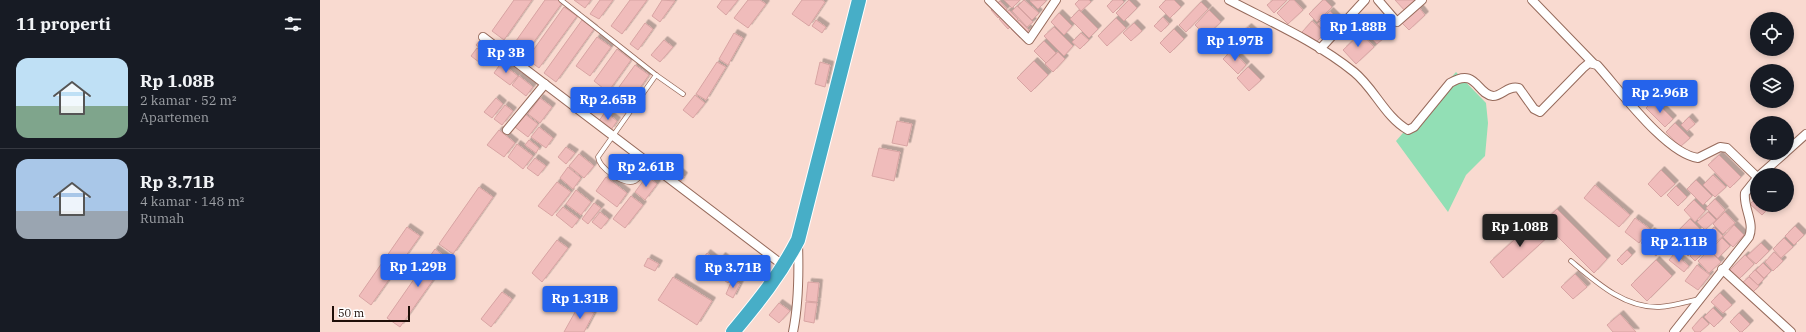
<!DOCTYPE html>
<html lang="id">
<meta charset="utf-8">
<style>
:root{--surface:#171b24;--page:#20242c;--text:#f1f3f6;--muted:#9ea1a6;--line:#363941;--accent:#2563eb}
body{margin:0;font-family:"IBM Plex Serif",serif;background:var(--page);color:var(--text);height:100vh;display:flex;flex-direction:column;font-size:15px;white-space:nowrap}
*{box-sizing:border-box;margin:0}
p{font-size:13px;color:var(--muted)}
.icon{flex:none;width:22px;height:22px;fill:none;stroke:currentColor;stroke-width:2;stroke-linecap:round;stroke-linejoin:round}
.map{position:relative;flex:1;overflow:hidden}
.sheet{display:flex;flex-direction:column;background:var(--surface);width:320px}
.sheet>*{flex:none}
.buttons{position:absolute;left:1430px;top:12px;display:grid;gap:8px}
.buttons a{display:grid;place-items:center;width:44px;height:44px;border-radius:50%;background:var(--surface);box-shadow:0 2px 6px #0003;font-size:20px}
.scale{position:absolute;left:12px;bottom:10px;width:78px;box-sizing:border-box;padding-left:4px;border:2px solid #1f0e08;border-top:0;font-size:11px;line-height:14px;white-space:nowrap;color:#1f0e08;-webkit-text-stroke:3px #fff;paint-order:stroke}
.price{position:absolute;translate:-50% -34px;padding:0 9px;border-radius:4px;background:var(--accent);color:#fff;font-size:13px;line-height:26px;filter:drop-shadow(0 1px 2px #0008)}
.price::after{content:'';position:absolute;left:50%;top:24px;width:12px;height:9px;margin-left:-6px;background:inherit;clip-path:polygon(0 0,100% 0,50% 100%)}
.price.on{background:#222;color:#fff}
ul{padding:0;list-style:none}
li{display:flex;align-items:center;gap:12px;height:100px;padding:0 16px}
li+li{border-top:1px solid var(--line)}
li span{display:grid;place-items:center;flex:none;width:112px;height:80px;border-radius:12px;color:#555}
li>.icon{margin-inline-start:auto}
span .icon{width:48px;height:48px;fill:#fffc;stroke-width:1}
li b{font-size:17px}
h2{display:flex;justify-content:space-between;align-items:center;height:48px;padding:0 16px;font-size:17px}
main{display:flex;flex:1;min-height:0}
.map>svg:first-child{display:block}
</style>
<main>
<section class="sheet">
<h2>11 properti<svg class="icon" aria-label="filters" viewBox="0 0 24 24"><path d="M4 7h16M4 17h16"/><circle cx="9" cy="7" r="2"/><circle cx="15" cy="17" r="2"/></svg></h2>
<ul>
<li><span style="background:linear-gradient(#bfe0f5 60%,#7fa58c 0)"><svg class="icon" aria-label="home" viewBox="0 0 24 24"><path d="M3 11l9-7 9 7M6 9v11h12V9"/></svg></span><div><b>Rp 1.08B</b><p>2 kamar · 52 m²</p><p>Apartemen</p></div></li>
<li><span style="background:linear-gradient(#a9c7e8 65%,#9aa5b1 0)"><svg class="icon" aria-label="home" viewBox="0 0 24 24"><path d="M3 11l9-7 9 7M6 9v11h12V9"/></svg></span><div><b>Rp 3.71B</b><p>4 kamar · 148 m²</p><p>Rumah</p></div></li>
</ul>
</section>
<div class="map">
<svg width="1486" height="332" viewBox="0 0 1486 332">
<defs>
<filter id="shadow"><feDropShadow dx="3.5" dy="-3.5" stdDeviation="0" flood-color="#0004"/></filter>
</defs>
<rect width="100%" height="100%" fill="#f9dad0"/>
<polygon fill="#92dfb5" points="1136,72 1166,103 1168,123 1165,156 1146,175 1128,212 1076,141"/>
<g fill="#f0bcbb" stroke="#d8a4a3" filter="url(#shadow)">
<polygon points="194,0 212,0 184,40 172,31"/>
<polygon points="225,0 238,0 242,3 203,57 191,48"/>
<polygon points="254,0 271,0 265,8"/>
<polygon points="280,0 293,0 279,19 270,14"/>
<polygon points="310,0 327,0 302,34 291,26"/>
<polygon points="342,0 355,1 340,22 332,16"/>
<polygon points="402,0 418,0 406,15 397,7"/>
<polygon points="428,0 440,0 446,4 428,28 414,18"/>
<polygon points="482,0 502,0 505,2 489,26 472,14"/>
<polygon points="684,0 700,0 692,8"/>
<polygon points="704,0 719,13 712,20 698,6"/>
<polygon points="724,0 726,1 718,9 710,1"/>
<polygon points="759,0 769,0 771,2 761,11 755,4"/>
<polygon points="793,0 802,0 804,2 793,13 787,6"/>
<polygon points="809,0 817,8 804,21 796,13"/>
<polygon points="846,0 854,0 861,7 850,18 839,7"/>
<polygon points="953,0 967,0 954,13 947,5"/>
<polygon points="970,0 974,0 983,10 968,24 957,13"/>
<polygon points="1003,0 1005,0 1012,7 997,22 989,14"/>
<polygon points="1075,0 1094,0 1097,4 1087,13"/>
<polygon points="680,1 687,9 678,18 671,10"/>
<polygon points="881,2 888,9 866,32 859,25"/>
<polygon points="1097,5 1105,15 1089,30 1080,21"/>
<polygon points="697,6 713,22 707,27 692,11"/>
<polygon points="244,7 257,16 219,68 207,59"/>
<polygon points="689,10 698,19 688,29 679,19"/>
<polygon points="759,10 778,29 769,38 750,19"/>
<polygon points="889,10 901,22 886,36 875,25"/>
<polygon points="1010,11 1019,20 1006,33 997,24"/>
<polygon points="739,13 752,26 744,35 731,22"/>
<polygon points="843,17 849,24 841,32 834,26"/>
<polygon points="796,18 806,28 787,46 778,36"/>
<polygon points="262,20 274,29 236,82 224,73"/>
<polygon points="496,20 506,27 502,33 492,26"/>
<polygon points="699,20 709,30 700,38 691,29"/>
<polygon points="992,21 1005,33 994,44 982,32"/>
<polygon points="325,23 333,29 318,50 310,44"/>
<polygon points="814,23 822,31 811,41 803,33"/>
<polygon points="1053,26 1064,38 1057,44 1046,33"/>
<polygon points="734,27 753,46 744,56 724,36"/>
<polygon points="928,27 938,36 928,46 918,36"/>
<polygon points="854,29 864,39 850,53 840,43"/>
<polygon points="414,33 423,38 408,65 399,59"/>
<polygon points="761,33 769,40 760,49 752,42"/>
<polygon points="1041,33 1054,47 1036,64 1023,50"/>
<polygon points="277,37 291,47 270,76 256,66"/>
<polygon points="162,38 176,49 170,56 156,45"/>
<polygon points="344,40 353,47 340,62 331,55"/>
<polygon points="724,41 736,53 726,63 714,51"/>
<polygon points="157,48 170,59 164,66 151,56"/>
<polygon points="297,49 311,60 288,92 274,81"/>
<polygon points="912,50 926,65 918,74 903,59"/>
<polygon points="738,52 745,59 733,72 725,64"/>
<polygon points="714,61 728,75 711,92 697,78"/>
<polygon points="397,62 406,67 386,100 376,94"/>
<polygon points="500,62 510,65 505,87 495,84"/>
<polygon points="181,63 198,76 190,85 174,73"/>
<polygon points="315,65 329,75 306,108 291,98"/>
<polygon points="928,67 941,80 929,91 917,78"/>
<polygon points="199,76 213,87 206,96 192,85"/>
<polygon points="375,95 385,103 373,118 363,110"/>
<polygon points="176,98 183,104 172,118 164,112"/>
<polygon points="220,98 232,107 220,123 208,114"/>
<polygon points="1334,100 1353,119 1345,127 1326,108"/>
<polygon points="185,105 193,111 182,125 174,119"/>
<polygon points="285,112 297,121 291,130 279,121"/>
<polygon points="205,114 218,124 208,137 195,127"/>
<polygon points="1369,117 1375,124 1367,131 1361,125"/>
<polygon points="577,121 592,124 587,146 572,143"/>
<polygon points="1355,123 1370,138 1360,147 1346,132"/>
<polygon points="219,127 233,138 226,148 211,137"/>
<polygon points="179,130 195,143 184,157 167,145"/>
<polygon points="209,140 219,148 216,153 205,145"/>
<polygon points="197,144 213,156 203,169 188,157"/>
<polygon points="246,147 255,153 246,164 238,157"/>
<polygon points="559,148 580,152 574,181 552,176"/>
<polygon points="259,154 274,166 264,178 249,166"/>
<polygon points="1399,155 1421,177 1410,188 1388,165"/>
<polygon points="215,158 226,166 218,176 207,168"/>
<polygon points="248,167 261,178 253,189 240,178"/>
<polygon points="353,167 364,176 360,182 349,173"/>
<polygon points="1341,170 1355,184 1341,197 1328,184"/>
<polygon points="1393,175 1406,187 1395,197 1383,185"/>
<polygon points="327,176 337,184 325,200 315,192"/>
<polygon points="286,177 307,193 297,207 276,191"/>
<polygon points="1376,180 1392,196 1383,205 1367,189"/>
<polygon points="237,182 251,192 232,216 218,206"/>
<polygon points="1275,185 1310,215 1299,227 1264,198"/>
<polygon points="1356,186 1367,197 1358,206 1347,195"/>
<polygon points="159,187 173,197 133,254 119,244"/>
<polygon points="256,190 271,202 261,215 246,204"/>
<polygon points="311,196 323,205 305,228 293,219"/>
<polygon points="1437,197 1437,205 1452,205 1442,215 1430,204"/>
<polygon points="1395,199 1405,210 1397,219 1386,208"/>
<polygon points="1374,200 1385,211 1375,222 1364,210"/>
<polygon points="274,203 281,208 268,224 262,219"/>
<polygon points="243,207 259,219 252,228 236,215"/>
<polygon points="1237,209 1287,259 1274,273 1223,222"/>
<polygon points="280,212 289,219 281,229 272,222"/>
<polygon points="1388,212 1396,220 1385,230 1377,222"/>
<polygon points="1405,212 1415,223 1403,234 1393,224"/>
<polygon points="1315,218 1330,229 1319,243 1305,232"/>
<polygon points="1217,219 1231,234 1183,278 1170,262"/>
<polygon points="1370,219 1380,229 1363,246 1353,236"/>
<polygon points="1414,225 1424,235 1413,247 1403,237"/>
<polygon points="1475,226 1484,235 1474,245 1465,236"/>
<polygon points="87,227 100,236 51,305 39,296"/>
<polygon points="1394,227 1403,236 1395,243 1387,235"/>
<polygon points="1331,231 1346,243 1336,256 1321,243"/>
<polygon points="1402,238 1410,246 1398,258 1390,250"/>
<polygon points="1464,238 1473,247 1461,258 1453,249"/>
<polygon points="1372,239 1378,246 1368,256 1362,249"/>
<polygon points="237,240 248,248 222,282 212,273"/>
<polygon points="1441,243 1449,251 1436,264 1427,256"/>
<polygon points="1380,246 1385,251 1375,261 1370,256"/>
<polygon points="115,249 128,259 80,327 67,318"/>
<polygon points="1307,250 1312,255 1302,265 1297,260"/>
<polygon points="1389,250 1401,262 1389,273 1378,261"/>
<polygon points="1454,252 1463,261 1453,271 1445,262"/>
<polygon points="387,253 397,261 388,274 377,267"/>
<polygon points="1354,254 1369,266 1364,272 1349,260"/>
<polygon points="1425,255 1434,264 1418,280 1409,271"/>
<polygon points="402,256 418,269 408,283 391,271"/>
<polygon points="328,258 339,264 335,271 324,266"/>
<polygon points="1336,260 1352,276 1327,301 1311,285"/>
<polygon points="1443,263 1451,271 1444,278 1436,270"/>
<polygon points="1377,265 1390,275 1378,290 1365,281"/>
<polygon points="1435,270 1444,279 1438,285 1429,276"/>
<polygon points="1255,274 1267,287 1253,299 1241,287"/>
<polygon points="353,277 392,301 377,325 338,300"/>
<polygon points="1429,277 1439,286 1432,293 1422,283"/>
<polygon points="412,280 420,284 413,298 406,294"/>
<polygon points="488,282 499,283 497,302 486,301"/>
<polygon points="182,292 192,299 171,327 161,319"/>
<polygon points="1400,293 1412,305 1403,313 1391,302"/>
<polygon points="486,302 497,303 494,323 484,321"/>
<polygon points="459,303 470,311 459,323 449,315"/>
<polygon points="259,305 274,313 264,332 244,332"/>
<polygon points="1393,308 1403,318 1394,327 1384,317"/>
<polygon points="1419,313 1430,324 1422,332 1420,332 1410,322"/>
<polygon points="1300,314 1316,332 1293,332 1287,325"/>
<polygon points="1382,317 1389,324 1380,332 1375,332 1372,328"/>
</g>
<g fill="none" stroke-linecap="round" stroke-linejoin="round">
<defs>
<g id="service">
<path d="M241,0L336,75L278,157C279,168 304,186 315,181C321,177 326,170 330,164"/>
<polyline points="336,75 363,94"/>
<path d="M1251,261C1276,282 1304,308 1339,307C1353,306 1366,302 1379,299"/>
</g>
<g id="minor">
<polyline points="669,0 709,40 736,0"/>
<path d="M909,0C951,22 997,42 1034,72C1054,88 1065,117 1088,130L1094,127L1130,83C1157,67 1156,94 1173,96C1182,96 1188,85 1199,88L1214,109L1220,112L1263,68L1269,63L1277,65C1299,89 1346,154 1378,158L1400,147L1407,148L1437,177"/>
<polyline points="1058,0 1077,22 1102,0"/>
<polyline points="1212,0 1273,63"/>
<polyline points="163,37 464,266"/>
<polyline points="1000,49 1045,0"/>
<polyline points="187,130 225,84"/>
<polyline points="1467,151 1486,134"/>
<polyline points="1440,175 1465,153"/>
<polyline points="1402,269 1471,332"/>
<path d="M473,332C479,303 479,274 478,244"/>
<path d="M1354,332L1429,237C1435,222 1423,208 1425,193L1437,178"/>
</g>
<path id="trunk" d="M413,332C438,302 460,275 478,240L539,0"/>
</defs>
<use href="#service" stroke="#966a5b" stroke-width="5.5"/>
<use href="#minor" stroke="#966a5b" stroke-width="10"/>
<use href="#trunk" stroke="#fff" stroke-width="16"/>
<use href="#service" stroke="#fff" stroke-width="4"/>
<use href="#minor" stroke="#fff" stroke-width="8"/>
<use href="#trunk" stroke="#47aec7" stroke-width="14"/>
</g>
</svg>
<div class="buttons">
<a><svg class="icon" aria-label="locate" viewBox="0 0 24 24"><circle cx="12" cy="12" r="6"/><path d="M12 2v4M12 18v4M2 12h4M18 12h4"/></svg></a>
<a><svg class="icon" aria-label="layers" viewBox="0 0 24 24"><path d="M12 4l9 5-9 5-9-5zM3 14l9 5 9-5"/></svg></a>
<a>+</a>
<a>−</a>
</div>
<div class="scale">50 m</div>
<b class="price" style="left:1038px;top:48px">Rp 1.88B</b>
<b class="price" style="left:915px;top:62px">Rp 1.97B</b>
<b class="price" style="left:186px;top:74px">Rp 3B</b>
<b class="price" style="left:1340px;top:114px">Rp 2.96B</b>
<b class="price" style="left:288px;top:121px">Rp 2.65B</b>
<b class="price" style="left:326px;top:188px">Rp 2.61B</b>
<b class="price on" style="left:1200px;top:248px">Rp 1.08B</b>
<b class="price" style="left:1359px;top:263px">Rp 2.11B</b>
<b class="price" style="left:98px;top:288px">Rp 1.29B</b>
<b class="price" style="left:413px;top:289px">Rp 3.71B</b>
<b class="price" style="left:260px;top:320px">Rp 1.31B</b>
</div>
</main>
